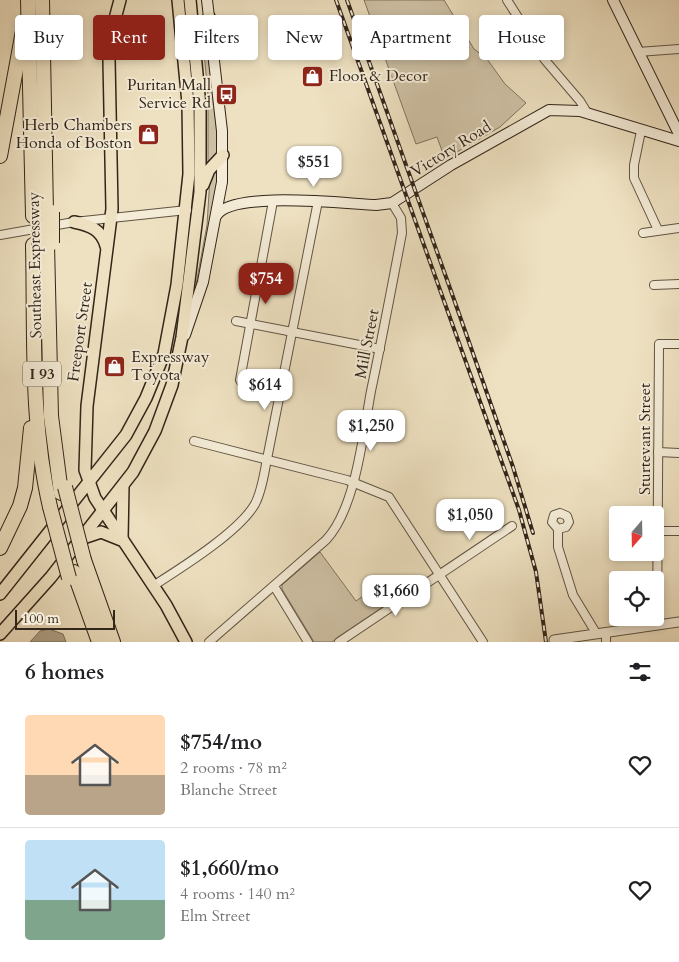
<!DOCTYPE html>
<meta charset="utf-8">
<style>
:root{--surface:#fff;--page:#f6f6f6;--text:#202124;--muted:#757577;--line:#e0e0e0;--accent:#8f2418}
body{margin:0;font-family:Cardo,serif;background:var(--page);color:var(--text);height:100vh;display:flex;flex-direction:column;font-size:19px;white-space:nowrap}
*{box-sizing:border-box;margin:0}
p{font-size:16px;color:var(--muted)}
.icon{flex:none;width:28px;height:28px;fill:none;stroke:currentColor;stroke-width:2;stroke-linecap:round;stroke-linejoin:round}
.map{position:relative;height:642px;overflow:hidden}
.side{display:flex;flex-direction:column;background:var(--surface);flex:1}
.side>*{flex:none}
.top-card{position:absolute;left:15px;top:15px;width:650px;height:45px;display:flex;gap:10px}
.needle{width:32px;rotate:200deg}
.tools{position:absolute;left:609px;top:506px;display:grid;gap:10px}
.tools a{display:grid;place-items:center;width:55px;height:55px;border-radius:5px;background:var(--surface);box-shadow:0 2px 8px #0003;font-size:25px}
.scale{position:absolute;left:15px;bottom:12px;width:100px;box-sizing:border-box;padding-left:5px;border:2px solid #32251a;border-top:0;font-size:14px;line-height:18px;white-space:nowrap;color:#32251a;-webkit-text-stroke:4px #f4ecd7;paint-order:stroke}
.price{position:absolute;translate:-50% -42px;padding:0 11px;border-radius:10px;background:#fff;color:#222;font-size:16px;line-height:32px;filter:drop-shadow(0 1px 2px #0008)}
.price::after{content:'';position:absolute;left:50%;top:30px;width:15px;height:11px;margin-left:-8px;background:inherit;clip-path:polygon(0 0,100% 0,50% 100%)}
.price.on{background:var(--accent);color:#fff}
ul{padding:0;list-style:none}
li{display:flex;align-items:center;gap:15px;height:125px;padding:0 25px}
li+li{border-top:1px solid var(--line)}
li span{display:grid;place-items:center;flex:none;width:140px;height:100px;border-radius:5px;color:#555}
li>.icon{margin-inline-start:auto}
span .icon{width:60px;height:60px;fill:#fffc;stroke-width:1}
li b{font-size:21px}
h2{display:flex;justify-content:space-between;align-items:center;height:60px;padding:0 25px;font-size:21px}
.tag{padding:0 18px;border-radius:5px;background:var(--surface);box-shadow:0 2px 8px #0003;font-size:18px;line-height:45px}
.tag.on{background:var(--accent);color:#fff}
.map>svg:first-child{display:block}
</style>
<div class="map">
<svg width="679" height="642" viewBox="0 0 679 642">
<rect width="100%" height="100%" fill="#eee1c1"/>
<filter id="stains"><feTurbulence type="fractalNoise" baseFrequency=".004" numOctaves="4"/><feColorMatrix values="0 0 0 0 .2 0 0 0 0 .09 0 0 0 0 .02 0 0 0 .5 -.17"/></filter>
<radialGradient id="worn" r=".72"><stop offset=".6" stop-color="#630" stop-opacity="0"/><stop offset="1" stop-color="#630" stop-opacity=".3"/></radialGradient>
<g fill="#cec1a5" stroke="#807360">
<polygon points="364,0 444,0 474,49 487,59 505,84 526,103 500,127 445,159 437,137 416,144"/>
<polygon points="206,37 217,130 218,154 208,166 208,95 203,42"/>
<polygon points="218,166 218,185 193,301 207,225 210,177"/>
<polygon points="320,552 356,601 376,587 388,604 332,642 314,642 282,589 282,585"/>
</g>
<polygon fill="#aea188" stroke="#7c6f5c" points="49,629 63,634 66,642 30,642 40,631"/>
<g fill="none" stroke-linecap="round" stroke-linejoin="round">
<defs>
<g id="minor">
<polyline points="507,0 545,60 580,101 588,114"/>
<polyline points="638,52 679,49"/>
<polyline points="641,131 634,165 634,178 658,230"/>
<polyline points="273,201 240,380 246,389 280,396"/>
<polyline points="643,233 679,228"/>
<polyline points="0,235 74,222 187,210"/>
<polyline points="654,285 679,284"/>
<polyline points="236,321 380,349"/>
<polyline points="194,441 347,480 389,497 483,642"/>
<polyline points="658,452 679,453"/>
<polyline points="558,529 566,527 569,522 567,516 560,513 554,515 552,522 558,529 558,547 573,595 596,633"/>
<polyline points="658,531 679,531"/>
<path d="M153,586C181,568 239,532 255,504C262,491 264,474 267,459L318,201"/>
<polyline points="274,586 308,642"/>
<polyline points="657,625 659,344 679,344"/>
<path d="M209,642L326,540C356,508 363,434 371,391C382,339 392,286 402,233L401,218L392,203"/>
<polyline points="339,642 512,526"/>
<polyline points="606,642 606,632"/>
</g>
<polyline id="tertiary" points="554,640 679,622"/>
<g id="secondary">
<polyline points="613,0 679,134"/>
<path d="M216,216C231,190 347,204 376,205L392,203L451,165L549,110L580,111L679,141"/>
<polyline points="185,335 203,282 222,182 222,131 207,0"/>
</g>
<g id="primary">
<polyline points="120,0 112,30 109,60 112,209 87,406 85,470 95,498 166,605 186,642"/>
<polyline points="196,48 209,17"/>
<polyline points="203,185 209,170 223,155"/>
<path d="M74,222C90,225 102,230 106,246"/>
<polyline points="83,538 101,532 121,540"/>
<polyline points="122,539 123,486"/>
<polyline points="0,594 126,435 146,398 164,354 177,285 189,174 188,103 178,0"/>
<polyline points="0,634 51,577 133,472 155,431 172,385 182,337 200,192 200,106 190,0"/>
</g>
<g id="motorway">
<polyline points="28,0 33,216"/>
<polyline points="42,0 46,212"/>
<polyline points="0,156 23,31"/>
<polyline points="47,244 51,416 61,493"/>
<path d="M33,245C35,332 30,421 50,507"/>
<polyline points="0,548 20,506 25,488 31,428"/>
<polyline points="84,560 113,642"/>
<polyline points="74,572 99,642"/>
</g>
</defs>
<use href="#minor" stroke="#615444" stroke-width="10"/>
<use href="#tertiary" stroke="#615444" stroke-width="11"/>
<use href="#secondary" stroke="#32251a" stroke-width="12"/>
<use href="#primary" stroke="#32251a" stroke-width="14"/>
<use href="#motorway" stroke="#32251a" stroke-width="16"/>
<use href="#minor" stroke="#f4ecd7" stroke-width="8"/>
<use href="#tertiary" stroke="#f4ecd7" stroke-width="9"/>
<use href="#secondary" stroke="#f4ecd7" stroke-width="10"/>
<use href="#primary" stroke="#eee1c1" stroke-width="11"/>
<use href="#motorway" stroke="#eee1c1" stroke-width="14"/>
<defs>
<g id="rail">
<polyline points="336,0 519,510 536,572 546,642"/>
<polyline points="347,0 451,291 513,467 533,533"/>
</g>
</defs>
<use href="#rail" stroke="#32251a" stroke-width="4"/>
<use href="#rail" stroke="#f4ecd7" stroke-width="2" stroke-dasharray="5.5" stroke-linecap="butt"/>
<defs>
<g id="motorway-bridge">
<polyline points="52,212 52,243"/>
<polyline points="39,215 39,245"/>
<polyline points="65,487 84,560"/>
<polyline points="50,507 69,578"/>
</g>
</defs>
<use href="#motorway-bridge" stroke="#32251a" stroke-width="16" stroke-linecap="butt"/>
<use href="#motorway-bridge" stroke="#eee1c1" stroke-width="14"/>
</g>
<defs>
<symbol id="shop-square" viewBox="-11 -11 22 22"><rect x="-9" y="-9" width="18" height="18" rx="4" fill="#8f2418" stroke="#f4ecd7"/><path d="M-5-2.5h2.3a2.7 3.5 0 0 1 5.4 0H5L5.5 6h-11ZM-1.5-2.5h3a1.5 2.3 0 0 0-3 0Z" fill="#fff"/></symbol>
<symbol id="bus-square" viewBox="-11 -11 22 22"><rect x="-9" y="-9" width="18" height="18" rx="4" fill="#8f2418" stroke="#f4ecd7"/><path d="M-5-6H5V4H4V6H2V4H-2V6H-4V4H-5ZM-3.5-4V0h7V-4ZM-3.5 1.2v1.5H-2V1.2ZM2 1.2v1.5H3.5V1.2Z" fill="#fff"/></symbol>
</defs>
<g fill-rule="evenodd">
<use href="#shop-square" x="300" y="64" width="25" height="25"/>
<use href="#bus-square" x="214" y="82" width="25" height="25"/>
<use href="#shop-square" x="136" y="122" width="25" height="25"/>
<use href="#shop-square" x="102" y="354" width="25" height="25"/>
</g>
<g text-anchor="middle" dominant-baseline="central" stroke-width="4" stroke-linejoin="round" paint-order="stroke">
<rect fill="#f4ecd7" stroke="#6c6153" stroke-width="1" x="23" y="361.5" width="38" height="25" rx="4"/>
<g font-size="15" font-weight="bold" fill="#32251a">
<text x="42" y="374">I 93</text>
</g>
<g font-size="16" fill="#32251a" stroke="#f4ecd7" text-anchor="start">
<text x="329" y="76">Floor &amp; Decor</text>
<text x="211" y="85" text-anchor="end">Puritan Mall<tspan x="211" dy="18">Service Rd</tspan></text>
<text x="132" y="125" text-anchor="end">Herb Chambers<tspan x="132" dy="18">Honda of Boston</tspan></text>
<text x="131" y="357">Expressway<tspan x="131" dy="18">Toyota</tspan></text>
</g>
<g font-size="16" fill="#32251a" stroke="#f4ecd7">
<text transform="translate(451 149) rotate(-32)">Victory Road</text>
<text transform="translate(35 265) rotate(-91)">Southeast Expressway</text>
<text transform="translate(80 332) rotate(-82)">Freeport Street</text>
<text transform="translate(367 344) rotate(-79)">Mill Street</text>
<text transform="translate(645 439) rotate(-90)">Sturtevant Street</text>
</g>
</g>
<rect width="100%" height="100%" filter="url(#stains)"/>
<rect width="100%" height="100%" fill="url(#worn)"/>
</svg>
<div class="tools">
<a><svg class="needle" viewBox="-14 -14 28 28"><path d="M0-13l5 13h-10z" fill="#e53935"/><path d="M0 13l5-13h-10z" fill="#757577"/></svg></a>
<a><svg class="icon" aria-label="locate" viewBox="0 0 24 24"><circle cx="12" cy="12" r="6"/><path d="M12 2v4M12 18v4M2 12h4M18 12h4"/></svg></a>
</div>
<div class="scale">100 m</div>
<b class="price" style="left:314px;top:188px">$551</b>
<b class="price on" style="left:266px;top:305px">$754</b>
<b class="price" style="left:265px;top:411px">$614</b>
<b class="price" style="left:371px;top:452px">$1,250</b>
<b class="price" style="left:470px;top:541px">$1,050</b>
<b class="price" style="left:396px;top:617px">$1,660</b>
<div class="top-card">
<a class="tag">Buy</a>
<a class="tag on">Rent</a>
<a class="tag">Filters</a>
<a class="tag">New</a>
<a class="tag">Apartment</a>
<a class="tag">House</a>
</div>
</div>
<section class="side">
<h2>6 homes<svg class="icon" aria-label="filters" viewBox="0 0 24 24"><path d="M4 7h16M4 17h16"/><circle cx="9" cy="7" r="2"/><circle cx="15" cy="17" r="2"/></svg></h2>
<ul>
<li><span style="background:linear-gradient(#ffd9b3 60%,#b9a48a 0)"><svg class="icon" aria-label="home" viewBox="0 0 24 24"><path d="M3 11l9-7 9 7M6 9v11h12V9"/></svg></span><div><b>$754/mo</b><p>2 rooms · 78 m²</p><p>Blanche Street</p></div><svg class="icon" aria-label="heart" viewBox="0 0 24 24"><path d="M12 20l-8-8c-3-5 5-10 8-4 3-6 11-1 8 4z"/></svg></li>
<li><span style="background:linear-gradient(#bfe0f5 60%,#7fa58c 0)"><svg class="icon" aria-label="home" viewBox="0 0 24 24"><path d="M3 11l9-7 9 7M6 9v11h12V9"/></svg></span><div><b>$1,660/mo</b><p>4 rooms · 140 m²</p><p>Elm Street</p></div><svg class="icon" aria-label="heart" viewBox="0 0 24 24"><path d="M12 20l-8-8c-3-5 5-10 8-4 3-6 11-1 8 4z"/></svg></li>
</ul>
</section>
